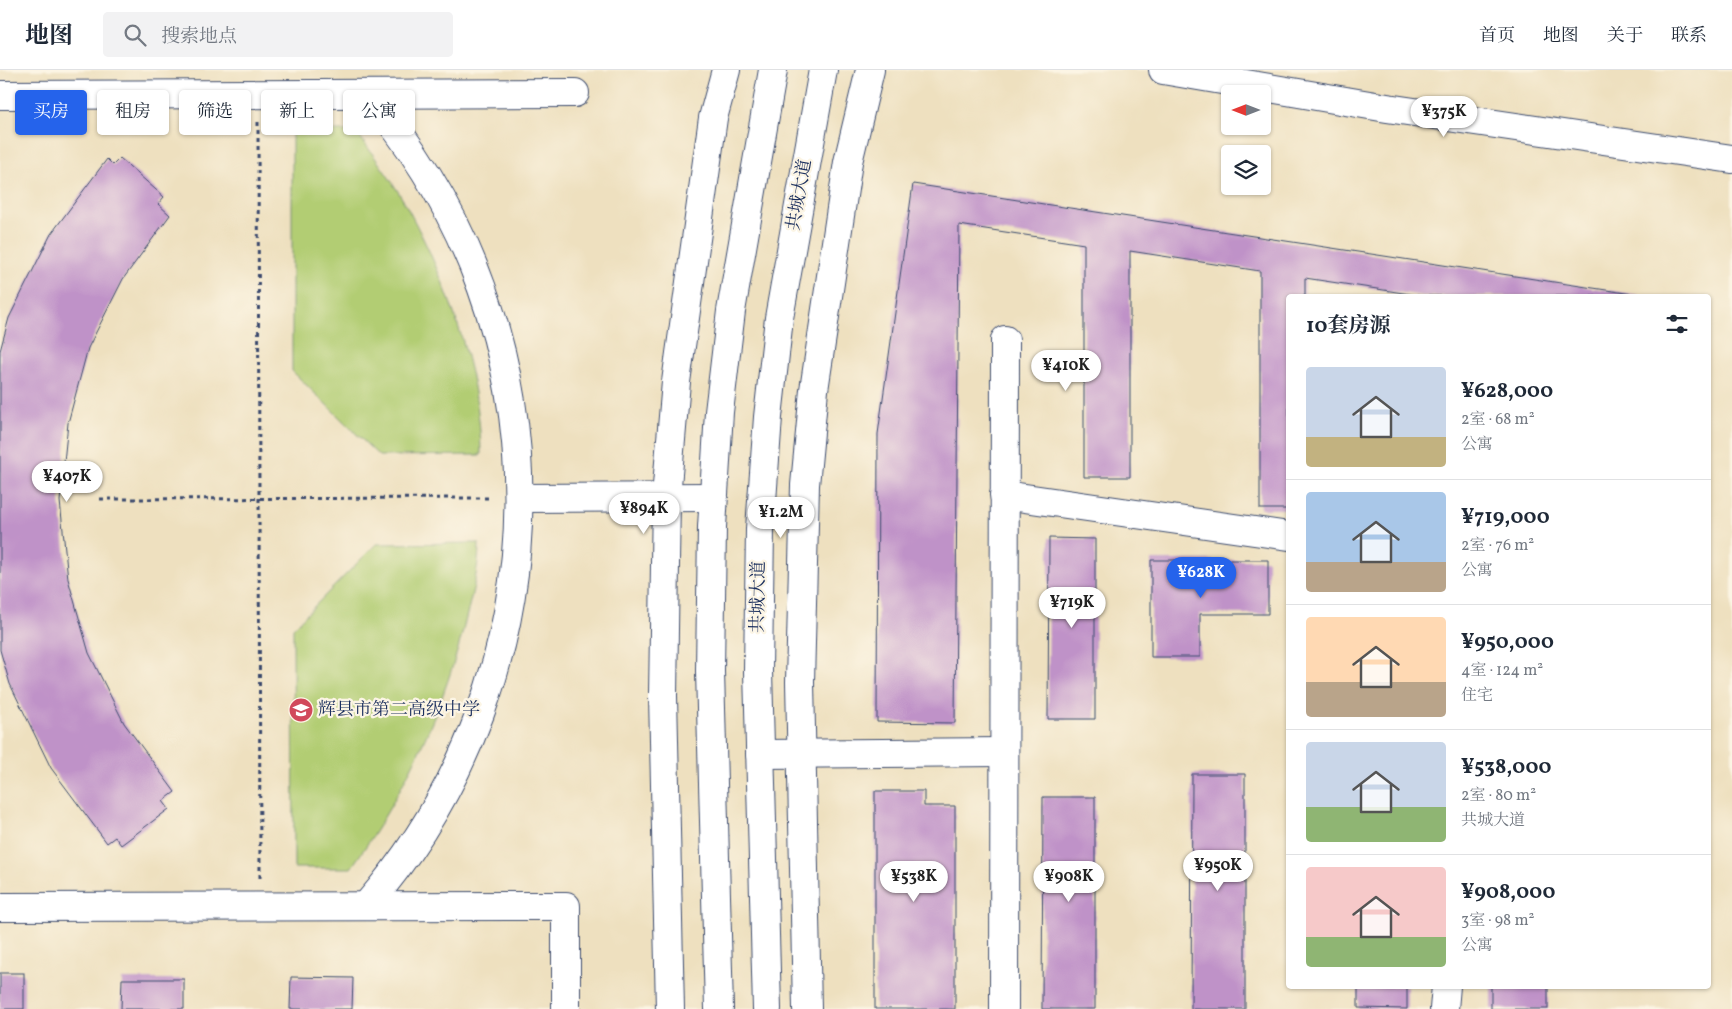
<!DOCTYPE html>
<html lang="zh">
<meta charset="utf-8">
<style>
:root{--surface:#fff;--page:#f2f2f3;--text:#1f2937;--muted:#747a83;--line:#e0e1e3;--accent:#2563eb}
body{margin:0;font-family:Vollkorn,"Noto Serif SC",serif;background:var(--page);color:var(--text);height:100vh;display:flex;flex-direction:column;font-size:19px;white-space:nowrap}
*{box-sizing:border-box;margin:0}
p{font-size:16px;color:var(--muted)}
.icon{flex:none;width:28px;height:28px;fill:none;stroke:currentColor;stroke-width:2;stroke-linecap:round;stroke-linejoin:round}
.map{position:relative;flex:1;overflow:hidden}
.drawer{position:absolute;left:1286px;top:224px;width:425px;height:695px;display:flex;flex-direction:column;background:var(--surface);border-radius:5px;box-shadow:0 1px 4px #0004}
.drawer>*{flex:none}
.guide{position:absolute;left:15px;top:20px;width:475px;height:45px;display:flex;gap:10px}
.needle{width:32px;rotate:270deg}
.fabs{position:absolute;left:1221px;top:15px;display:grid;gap:10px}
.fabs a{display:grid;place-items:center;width:50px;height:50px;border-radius:5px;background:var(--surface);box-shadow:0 1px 4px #0004;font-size:25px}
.price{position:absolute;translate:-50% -42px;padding:0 11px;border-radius:18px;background:#fff;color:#222;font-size:16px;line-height:32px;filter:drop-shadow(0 1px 2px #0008)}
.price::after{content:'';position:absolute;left:50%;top:30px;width:15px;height:11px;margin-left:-8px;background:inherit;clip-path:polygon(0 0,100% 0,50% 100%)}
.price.on{background:var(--accent);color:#fff}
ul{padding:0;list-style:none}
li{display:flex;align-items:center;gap:15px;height:125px;padding:0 20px}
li+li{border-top:1px solid var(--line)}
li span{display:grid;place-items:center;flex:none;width:140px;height:100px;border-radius:5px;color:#555}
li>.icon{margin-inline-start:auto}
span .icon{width:60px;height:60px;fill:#fffc;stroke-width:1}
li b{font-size:21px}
h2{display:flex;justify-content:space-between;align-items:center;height:60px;padding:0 20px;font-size:21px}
.tag{padding:0 18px;border-radius:5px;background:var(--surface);box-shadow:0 1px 4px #0004;font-size:18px;line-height:45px}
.tag.on{background:var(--accent);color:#fff}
header{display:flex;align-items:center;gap:30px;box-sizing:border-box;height:70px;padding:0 25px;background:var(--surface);border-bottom:1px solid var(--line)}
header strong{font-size:24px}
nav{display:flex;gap:28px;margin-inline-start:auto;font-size:18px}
.search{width:350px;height:45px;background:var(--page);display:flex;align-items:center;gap:12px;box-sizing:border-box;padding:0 18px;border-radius:5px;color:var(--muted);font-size:19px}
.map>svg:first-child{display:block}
</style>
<header>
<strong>地图</strong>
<div class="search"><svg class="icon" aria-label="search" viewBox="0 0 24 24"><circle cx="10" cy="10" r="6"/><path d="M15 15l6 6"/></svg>搜索地点</div>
<nav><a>首页</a><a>地图</a><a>关于</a><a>联系</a></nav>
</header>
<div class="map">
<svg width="1732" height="939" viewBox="0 0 1732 939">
<rect width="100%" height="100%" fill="#fcf5e5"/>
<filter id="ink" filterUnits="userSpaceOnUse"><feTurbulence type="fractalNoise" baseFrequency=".02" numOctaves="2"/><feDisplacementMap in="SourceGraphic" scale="10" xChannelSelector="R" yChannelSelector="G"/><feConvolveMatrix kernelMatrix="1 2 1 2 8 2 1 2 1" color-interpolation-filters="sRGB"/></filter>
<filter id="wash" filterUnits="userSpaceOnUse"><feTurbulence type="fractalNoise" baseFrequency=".0096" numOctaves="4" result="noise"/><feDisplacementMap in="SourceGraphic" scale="20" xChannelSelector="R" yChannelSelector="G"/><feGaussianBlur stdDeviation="1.12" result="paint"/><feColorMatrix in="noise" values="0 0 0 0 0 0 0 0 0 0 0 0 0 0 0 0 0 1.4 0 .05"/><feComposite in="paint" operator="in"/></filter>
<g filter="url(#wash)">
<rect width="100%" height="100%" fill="#eee0bf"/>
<g fill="#b2cd73" stroke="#667e68">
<path d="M292,61H356C370,81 386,102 399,123C442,197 481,299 481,385L379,386L292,301Z"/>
<path d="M479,473C479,498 473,520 467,544C446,635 405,722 351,798H294L293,558L376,474Z"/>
</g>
<g id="blocks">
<g fill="#bf92c8">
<polygon points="120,88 164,127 158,134 170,145 123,209 88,278 68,353 60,431 68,509 89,583 124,653 175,722 163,731 169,739 121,775 115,767 107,773 51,698 10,614 0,580 0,281 9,248 51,164 107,89 113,95"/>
<polygon points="913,114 1639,225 1639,226 1423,226 1305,208 1305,226 1289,226 1289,439 1260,439 1260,201 1130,181 1130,407 1084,407 1084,174 959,155 955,653 877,652 878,364"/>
<polygon points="1049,468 1095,469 1095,649 1048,649"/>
<polygon points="1151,490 1268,490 1268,544 1200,544 1200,587 1151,587"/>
<polygon points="1192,704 1245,704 1245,939 1191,939"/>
<polygon points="875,721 924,721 924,736 955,736 955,939 875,939"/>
<polygon points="1043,727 1095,727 1095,939 1042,939"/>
<rect x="0" y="903" width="24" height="36"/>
<polygon points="291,907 353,908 352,939 290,939"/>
<polygon points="122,909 184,909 184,939 121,939"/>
<polygon points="1358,916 1407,916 1407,939 1358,938"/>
<rect x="1491" y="916" width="57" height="23"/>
</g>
</g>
</g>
<g filter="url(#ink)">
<use href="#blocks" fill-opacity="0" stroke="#3b4a6d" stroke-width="1"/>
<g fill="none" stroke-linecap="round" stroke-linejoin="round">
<defs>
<g id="minor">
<polyline points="1163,0 1387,38 1732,89"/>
<polyline points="0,25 575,23"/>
<polyline points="1004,425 1289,466"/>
<polyline points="519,428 713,427"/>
<polyline points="760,684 1004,682"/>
<path d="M366,836C568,603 570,258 368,24"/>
<polyline points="0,837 566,836 566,939"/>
<polyline points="670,939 663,626 666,427 676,312 713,48 726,0"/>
<polyline points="807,939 800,612 805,415 814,320 848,92 870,0"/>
<polyline points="1004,939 1005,270"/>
<polyline points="1444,939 1446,916"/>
</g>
<g id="major">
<polyline points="719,939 710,601 712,457 719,342 731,241 773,0"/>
<polyline points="767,939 758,601 760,459 768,347 779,248 823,0"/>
</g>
</defs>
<use href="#minor" stroke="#3b4a6d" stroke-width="30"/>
<use href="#major" stroke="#3b4a6d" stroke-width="30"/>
<g stroke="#3b4a6d" stroke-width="3" stroke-dasharray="4 4" stroke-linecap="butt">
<polyline points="258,52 260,808"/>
<polyline points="100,429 489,428"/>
</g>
<use href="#minor" stroke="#fff" stroke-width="28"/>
<use href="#major" stroke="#fff" stroke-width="28"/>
</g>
</g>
<defs>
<symbol id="school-disc" viewBox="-11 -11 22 22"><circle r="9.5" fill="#d1495b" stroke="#fcf5e5"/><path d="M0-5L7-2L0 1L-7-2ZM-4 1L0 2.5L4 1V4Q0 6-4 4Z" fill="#fff"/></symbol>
</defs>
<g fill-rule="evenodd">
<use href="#school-disc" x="287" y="626" width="28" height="28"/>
</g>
<g text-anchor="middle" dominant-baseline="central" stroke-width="4.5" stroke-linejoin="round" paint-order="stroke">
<g font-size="18" fill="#1b2f5e" stroke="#fcf5e5">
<text transform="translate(800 125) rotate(-80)">共城大道</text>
<text transform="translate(759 527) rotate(-89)">共城大道</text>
</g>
<g font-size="18" fill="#1b2f5e" stroke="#fcf5e5" text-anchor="start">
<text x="318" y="640">辉县市第二高级中学</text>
</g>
</g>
</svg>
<div class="fabs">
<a><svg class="needle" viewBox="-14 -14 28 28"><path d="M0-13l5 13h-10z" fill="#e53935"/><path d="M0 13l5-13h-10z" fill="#747a83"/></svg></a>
<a><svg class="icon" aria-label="layers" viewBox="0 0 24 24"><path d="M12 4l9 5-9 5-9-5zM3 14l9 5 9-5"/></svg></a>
</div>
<b class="price" style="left:1444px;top:68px">¥375K</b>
<b class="price" style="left:1066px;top:322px">¥410K</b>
<b class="price" style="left:67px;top:433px">¥407K</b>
<b class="price" style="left:644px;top:465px">¥894K</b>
<b class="price" style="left:781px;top:469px">¥1.2M</b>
<b class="price on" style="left:1201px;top:529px">¥628K</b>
<b class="price" style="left:1072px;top:559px">¥719K</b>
<b class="price" style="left:1218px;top:822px">¥950K</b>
<b class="price" style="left:914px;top:833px">¥538K</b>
<b class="price" style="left:1069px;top:833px">¥908K</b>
<div class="guide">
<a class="tag on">买房</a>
<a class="tag">租房</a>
<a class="tag">筛选</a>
<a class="tag">新上</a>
<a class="tag">公寓</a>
</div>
<section class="drawer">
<h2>10套房源<svg class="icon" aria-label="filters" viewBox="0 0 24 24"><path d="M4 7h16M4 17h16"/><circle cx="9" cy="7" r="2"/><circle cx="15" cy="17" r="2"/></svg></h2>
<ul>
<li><span style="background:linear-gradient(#c9d6e8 70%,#c2b280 0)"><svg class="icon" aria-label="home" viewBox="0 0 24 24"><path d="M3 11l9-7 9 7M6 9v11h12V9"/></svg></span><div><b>¥628,000</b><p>2室 · 68 m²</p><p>公寓</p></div></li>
<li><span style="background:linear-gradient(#a9c7e8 70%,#b9a48a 0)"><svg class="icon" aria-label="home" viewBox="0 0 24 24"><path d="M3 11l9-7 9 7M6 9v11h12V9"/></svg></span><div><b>¥719,000</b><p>2室 · 76 m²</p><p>公寓</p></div></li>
<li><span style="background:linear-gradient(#ffd9b3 65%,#b9a48a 0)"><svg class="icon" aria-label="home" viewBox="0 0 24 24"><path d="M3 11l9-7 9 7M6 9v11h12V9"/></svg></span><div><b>¥950,000</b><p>4室 · 124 m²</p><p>住宅</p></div></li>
<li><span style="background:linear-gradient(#c9d6e8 65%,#8fb573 0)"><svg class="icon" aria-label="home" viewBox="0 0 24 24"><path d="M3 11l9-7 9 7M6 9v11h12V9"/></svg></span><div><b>¥538,000</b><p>2室 · 80 m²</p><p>共城大道</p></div></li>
<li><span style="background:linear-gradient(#f6c9c9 70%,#8fb573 0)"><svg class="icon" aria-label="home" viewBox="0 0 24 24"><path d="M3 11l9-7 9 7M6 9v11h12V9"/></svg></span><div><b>¥908,000</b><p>3室 · 98 m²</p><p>公寓</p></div></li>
</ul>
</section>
</div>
